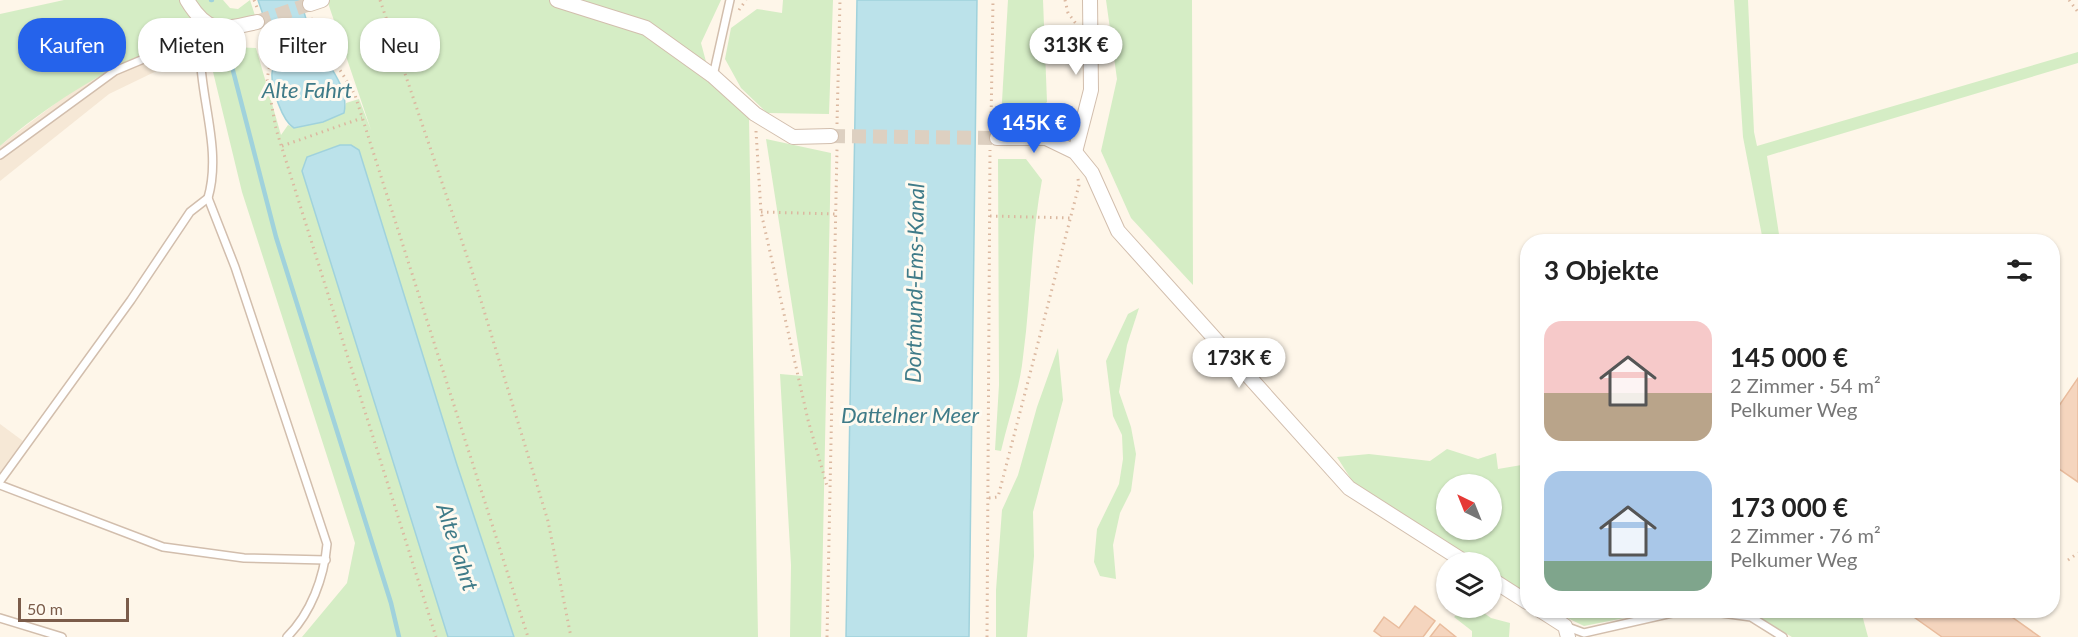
<!DOCTYPE html>
<html lang="de">
<meta charset="utf-8">
<style>
:root{--surface:#fff;--page:#f6f6f6;--text:#222;--muted:#767676;--accent:#2563eb}
body{margin:0;font-family:Lato,sans-serif;background:var(--page);color:var(--text);height:100vh;display:flex;flex-direction:column;font-size:22px;white-space:nowrap}
*{box-sizing:border-box;margin:0}
p{font-size:20px;color:var(--muted)}
.icon{flex:none;width:33px;height:33px;fill:none;stroke:currentColor;stroke-width:2;stroke-linecap:round;stroke-linejoin:round}
.map{position:relative;flex:1;overflow:hidden}
.sheet{position:absolute;left:1520px;top:234px;width:540px;height:384px;display:flex;flex-direction:column;background:var(--surface);border-radius:24px;box-shadow:0 2px 4px #0004}
.sheet>*{flex:none}
.top-card{position:absolute;left:18px;top:18px;width:570px;height:54px;display:flex;gap:12px}
.needle{width:39px;rotate:317deg}
.buttons{position:absolute;left:1436px;top:474px;display:grid;gap:12px}
.buttons a{display:grid;place-items:center;width:66px;height:66px;border-radius:50%;background:var(--surface);box-shadow:0 2px 4px #0004;font-size:30px}
.scale{position:absolute;left:18px;bottom:15px;width:111px;box-sizing:border-box;padding-left:6px;border:3px solid #7b5c4a;border-top:0;font-size:16px;line-height:21px;white-space:nowrap;color:#7b5c4a;-webkit-text-stroke:4px #fffaf0;paint-order:stroke}
.price{position:absolute;translate:-50% -51px;padding:0 14px;border-radius:21px;background:#fff;color:#222;font-size:20px;line-height:39px;filter:drop-shadow(0 2px 3px #0008)}
.price::after{content:'';position:absolute;left:50%;top:36px;width:18px;height:14px;margin-left:-9px;background:inherit;clip-path:polygon(0 0,100% 0,50% 100%)}
.price.current{background:var(--accent);color:#fff}
ul{padding:0;list-style:none}
li{display:flex;align-items:center;gap:18px;height:150px;padding:0 24px}
li span{display:grid;place-items:center;flex:none;width:168px;height:120px;border-radius:18px;color:#555}
li>.icon{margin-inline-start:auto}
span .icon{width:72px;height:72px;fill:#fffc;stroke-width:1}
li b{font-size:26px}
h2{display:flex;justify-content:space-between;align-items:center;height:72px;padding:0 24px;font-size:26px}
.chip{padding:0 21px;border-radius:24px;background:var(--surface);box-shadow:0 2px 4px #0004;font-size:21px;line-height:54px}
.chip.current{background:var(--accent);color:#fff}
.map>svg:first-child{display:block}
</style>
<div class="map">
<svg width="2078" height="637" viewBox="0 0 2078 637">
<rect width="100%" height="100%" fill="#fef6e9"/>
<g fill="#f6e8d6">
<polygon points="157,48 171,64 109,94 0,181 0,146 11,137 76,88"/>
<polygon points="0,424 23,441 0,475"/>
</g>
<g fill="#d5edc5" fill-rule="evenodd">
<path d="M64,0H185L210,27L207,46L256,48L281,135L288,125L294,128L323,122L344,113L346,103L359,99L371,130L327,0H721L701,43L712,84L749,118L758,637H514L457,465L359,150C342,140 325,151 307,157L302,171L448,637H302L347,583L355,543L242,192L207,47L171,64L157,48C98,74 49,104 0,146V14Z"/>
<polygon points="188,0 223,0 230,8 238,9 250,0 257,22 218,27"/>
<polygon points="783,0 833,0 829,114 767,113 741,88 725,59 731,28 757,9 782,13"/>
<polygon points="1008,0 1043,0 1047,102 1027,120 1001,118"/>
<polygon points="1106,0 1192,0 1193,285 1131,218 1101,151 1117,79"/>
<polygon points="1734,0 1748,0 1754,132 1757,146 2078,52 2078,63 1767,156 1780,241 1763,241 1743,137"/>
<polygon points="766,139 831,153 821,637 790,637 791,565 780,374 803,376"/>
<path d="M998,159H1026L1042,180C1031,238 1031,298 1023,357C1020,388 1008,420 1001,451L995,450L999,385Z"/>
<polygon points="1139,308 1127,345 1119,392 1131,427 1136,454 1131,491 1120,513 1113,545 1116,579 1100,576 1094,562 1097,529 1119,484 1123,459 1122,435 1113,416 1106,361 1128,314"/>
<polygon points="1058,348 1063,400 1033,512 1034,556 1027,637 996,637 996,590 1002,510 1018,475 1037,407"/>
<path d="M1447,449L1478,459L1496,453L1498,469L1527,464V594L1491,572V562H1476L1356,487L1337,457L1369,454L1430,461ZM1446,484H1491V530H1446Z"/>
<polygon points="1464,608 1477,608 1491,618 1510,623 1509,637 1472,637 1472,631 1454,617"/>
<polygon points="1553,611 1660,611 1584,626"/>
<polygon points="1731,611 1861,611 1868,637 1792,637 1751,613"/>
</g>
<g fill="#bbe2ea" stroke="#a0d2dc" stroke-width="1.5">
<path d="M258,0H301C304,13 308,28 314,40C325,62 350,86 344,113L323,122L294,128C282,121 271,87 272,73C273,66 276,62 275,55C271,36 264,18 258,0Z"/>
<polygon points="857,0 977,0 969,637 846,637"/>
<polygon points="340,145 351,145 359,150 457,465 514,637 448,637 302,171 307,157"/>
</g>
<g fill="none" stroke-linecap="round" stroke-linejoin="round">
<g stroke="#a0d2dc" stroke-width="4.5">
<polyline points="211,0 212,0"/>
<polyline points="230,59 276,237 391,603 399,637"/>
</g>
</g>
<g fill="#f5d5be" stroke="#e9bc9d" stroke-width="1.5">
<polygon points="2078,378 2078,482 2052,464 2052,416"/>
<polygon points="1415,606 1435,621 1423,637 1382,637 1374,631 1384,617 1399,628"/>
<polygon points="1904,610 2002,610 2040,637 1942,637"/>
<polygon points="1440,624 1456,637 1430,637"/>
</g>
<g fill="none" stroke-linecap="round" stroke-linejoin="round">
<g stroke="#ddd0c1" stroke-width="14" stroke-dasharray="14 7" stroke-linecap="butt">
<polyline points="257,22 310,4"/>
<polyline points="831,136 997,138"/>
</g>
<defs>
<g id="lane">
<path d="M205,23C203,32 200,41 200,50C200,98 222,150 208,198L235,267L327,544C324,578 311,613 287,637"/>
<polyline points="713,76 730,0"/>
<polyline points="0,155 115,71 158,53 205,23"/>
<polyline points="0,481 131,300 190,212 208,198"/>
<polyline points="0,485 163,547 244,558 326,560"/>
<polyline points="0,618 62,637"/>
<polyline points="1565,626 1584,633 1672,613 1707,611 1751,617 1783,637"/>
</g>
<g id="street">
<path d="M187,0C208,35 221,30 257,22"/>
<polyline points="557,0 646,28 713,76 755,114 793,137 831,136"/>
<polyline points="310,4 322,0"/>
<polyline points="997,138 1046,138 1075,152 1092,173 1118,231 1349,488 1465,562"/>
<polyline points="1075,152 1091,90 1090,0"/>
<polyline points="1491,579 1527,602"/>
<polyline points="1540,610 1565,626 1568,637"/>
</g>
</defs>
<use href="#lane" stroke="#d2bead" stroke-width="10"/>
<use href="#street" stroke="#d2bead" stroke-width="16"/>
<g stroke="#dbb8a0" stroke-width="3" stroke-dasharray="1.5 4.5" stroke-linecap="butt">
<polyline points="254,0 258,10"/>
<polyline points="380,0 471,268 548,521 571,637"/>
<polyline points="1065,0 1068,13 1077,25"/>
<polyline points="2069,0 2078,12"/>
<polyline points="739,10 746,0"/>
<path d="M311,18C321,45 341,69 355,95L528,637"/>
<polyline points="265,33 272,55 267,79 276,129 436,637"/>
<polyline points="837,124 840,0"/>
<polyline points="991,125 993,0"/>
<polyline points="756,131 761,212 808,420 827,486"/>
<polyline points="282,146 362,118"/>
<polyline points="761,212 835,214"/>
<polyline points="990,216 1071,218"/>
<polyline points="989,498 998,497 1079,185 1078,179"/>
<polyline points="2068,560 2078,553"/>
<polyline points="827,637 837,149"/>
<polyline points="987,637 990,150"/>
</g>
<use href="#lane" stroke="#fff" stroke-width="7"/>
<use href="#street" stroke="#fff" stroke-width="14"/>
</g>
<g text-anchor="middle" dominant-baseline="central" stroke-width="6" stroke-linejoin="round" paint-order="stroke">
<g font-size="22" font-style="italic" fill="#3f7b88" stroke="#fffaf0">
<text x="307" y="89">Alte Fahrt</text>
<text transform="translate(914 283) rotate(-89)">Dortmund-Ems-Kanal</text>
<text x="910" y="414">Dattelner Meer</text>
<text transform="translate(458 547) rotate(72)">Alte Fahrt</text>
</g>
</g>
</svg>
<div class="buttons">
<a><svg class="needle" viewBox="-14 -14 28 28"><path d="M0-13l5 13h-10z" fill="#e53935"/><path d="M0 13l5-13h-10z" fill="#767676"/></svg></a>
<a><svg class="icon" aria-label="layers" viewBox="0 0 24 24"><path d="M12 4l9 5-9 5-9-5zM3 14l9 5 9-5"/></svg></a>
</div>
<div class="scale">50 m</div>
<b class="price" style="left:1076px;top:76px">313K €</b>
<b class="price current" style="left:1034px;top:154px">145K €</b>
<b class="price" style="left:1239px;top:389px">173K €</b>
<div class="top-card">
<a class="chip current">Kaufen</a>
<a class="chip">Mieten</a>
<a class="chip">Filter</a>
<a class="chip">Neu</a>
</div>
<section class="sheet">
<h2>3 Objekte<svg class="icon" aria-label="filters" viewBox="0 0 24 24"><path d="M4 7h16M4 17h16"/><circle cx="9" cy="7" r="2"/><circle cx="15" cy="17" r="2"/></svg></h2>
<ul>
<li><span style="background:linear-gradient(#f6c9c9 60%,#b9a48a 0)"><svg class="icon" aria-label="home" viewBox="0 0 24 24"><path d="M3 11l9-7 9 7M6 9v11h12V9"/></svg></span><div><b>145 000 €</b><p>2 Zimmer · 54 m²</p><p>Pelkumer Weg</p></div></li>
<li><span style="background:linear-gradient(#a9c7e8 75%,#7fa58c 0)"><svg class="icon" aria-label="home" viewBox="0 0 24 24"><path d="M3 11l9-7 9 7M6 9v11h12V9"/></svg></span><div><b>173 000 €</b><p>2 Zimmer · 76 m²</p><p>Pelkumer Weg</p></div></li>
</ul>
</section>
</div>
